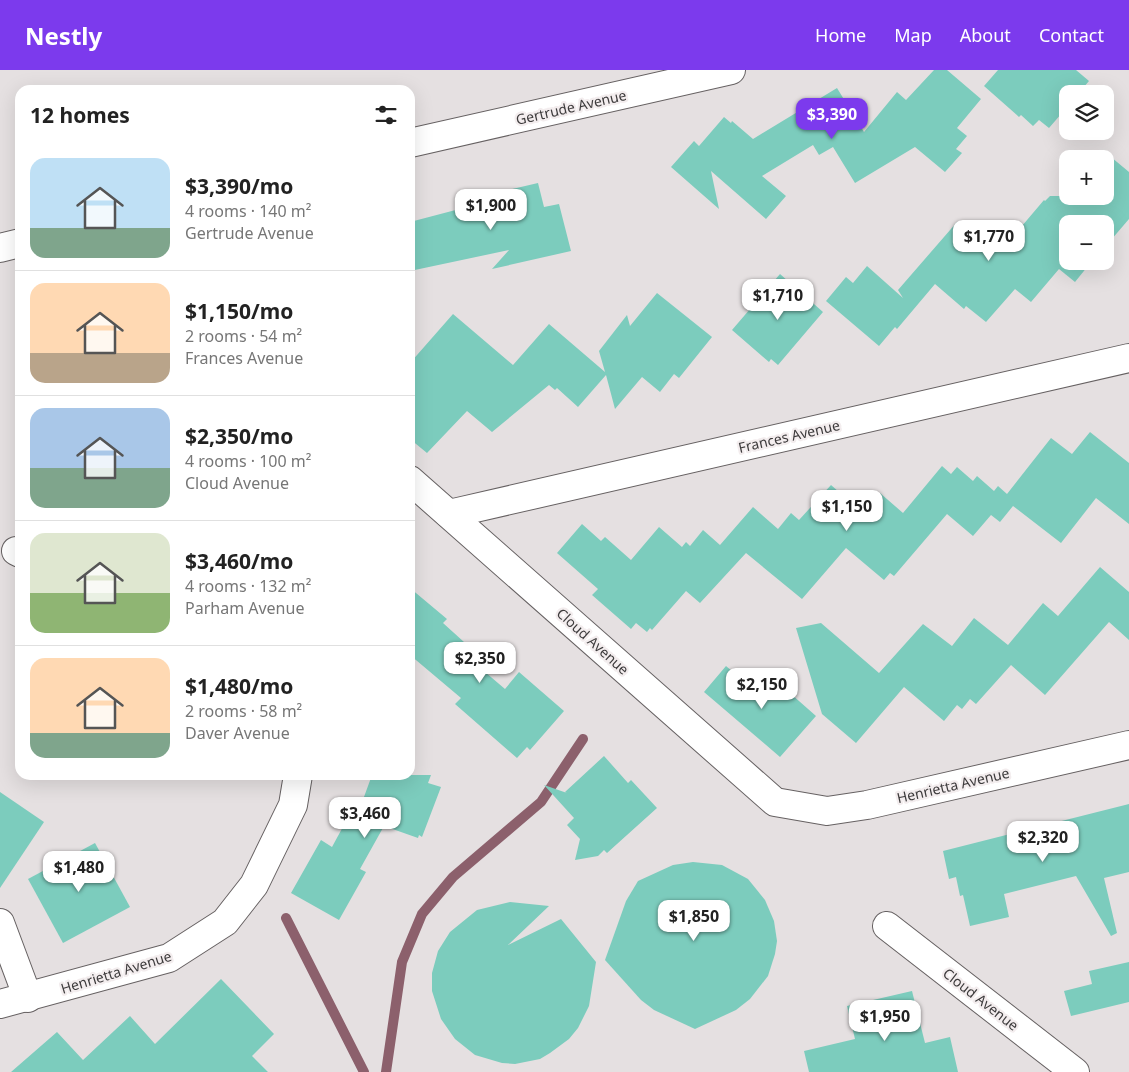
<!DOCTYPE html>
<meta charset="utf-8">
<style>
:root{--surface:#fff;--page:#f2f2f2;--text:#222;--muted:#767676;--line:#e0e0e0;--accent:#7c3aed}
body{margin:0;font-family:"Noto Sans",sans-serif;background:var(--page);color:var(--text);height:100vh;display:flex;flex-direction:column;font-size:19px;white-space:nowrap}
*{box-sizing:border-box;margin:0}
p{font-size:16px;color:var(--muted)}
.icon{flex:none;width:28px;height:28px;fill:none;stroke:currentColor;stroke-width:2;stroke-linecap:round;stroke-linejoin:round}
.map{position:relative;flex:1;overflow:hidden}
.details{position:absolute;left:15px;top:15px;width:400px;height:695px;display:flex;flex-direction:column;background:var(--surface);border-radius:15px;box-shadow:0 5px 20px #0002}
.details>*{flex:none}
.tools{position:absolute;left:1059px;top:15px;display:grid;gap:10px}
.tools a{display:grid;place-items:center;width:55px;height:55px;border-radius:10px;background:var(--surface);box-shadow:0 5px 20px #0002;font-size:25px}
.price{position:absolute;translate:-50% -42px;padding:0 11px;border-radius:10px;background:#fff;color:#222;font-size:16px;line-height:32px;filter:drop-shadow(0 1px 2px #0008)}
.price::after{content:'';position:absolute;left:50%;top:30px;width:15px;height:11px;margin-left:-8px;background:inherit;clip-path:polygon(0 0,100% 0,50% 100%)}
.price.selected{background:var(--accent);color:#fff}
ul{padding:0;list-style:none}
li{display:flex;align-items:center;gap:15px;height:125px;padding:0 15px}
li+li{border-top:1px solid var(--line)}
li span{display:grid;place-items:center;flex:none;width:140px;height:100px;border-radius:15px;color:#555}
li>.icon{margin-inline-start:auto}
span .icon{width:60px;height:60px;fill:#fffc;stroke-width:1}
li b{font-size:21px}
h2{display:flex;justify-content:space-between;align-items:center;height:60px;padding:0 15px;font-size:21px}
header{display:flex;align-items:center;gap:30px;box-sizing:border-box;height:70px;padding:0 25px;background:var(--accent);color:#fff}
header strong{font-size:24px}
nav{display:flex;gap:28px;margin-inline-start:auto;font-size:18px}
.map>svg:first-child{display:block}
</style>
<header>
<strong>Nestly</strong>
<nav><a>Home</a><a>Map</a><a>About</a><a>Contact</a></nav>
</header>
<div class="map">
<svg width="1129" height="1002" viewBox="0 0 1129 1002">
<rect width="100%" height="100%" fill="#e5e0e1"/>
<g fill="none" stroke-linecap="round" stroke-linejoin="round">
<g stroke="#8c606c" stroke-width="10">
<polyline points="286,848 364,1002"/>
<polyline points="386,1002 402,892 422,844 453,807 541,732 583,669"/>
</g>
</g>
<g fill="#7cccbd">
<polygon points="934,0 947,0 981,29 957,58 967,66 956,79 962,83 945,102 915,77 855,113 833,77 819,85 813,75 762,106 786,126 766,149 711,101 719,139 671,97 694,71 699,76 724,47 731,53 732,51 753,69 837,18 864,62 897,22 906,30"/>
<polygon points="998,0 1076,0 1089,11 1078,24 1068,24 1068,36 1049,58 1039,50 1033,56 1021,45 1019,47 984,16"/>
<polygon points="1105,82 1129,102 1129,149 1105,177 1105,154 1068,154 1068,191 1092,191 1075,212 1059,199 1031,232 1015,219 986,252 966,236 964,239 935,214 897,259 895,257 879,276 826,231 846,207 853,213 867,196 903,228 898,220 957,152 972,165 976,161 1000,182 1044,130 1045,131 1050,126 1105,126"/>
<polygon points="538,113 544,137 559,134 571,181 492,199 509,180 410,201 410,152 467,137 466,130"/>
<polygon points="780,204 823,242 778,295 771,289 769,292 732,260"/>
<polygon points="657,223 712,267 679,308 674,304 660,322 642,307 615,339 606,305 578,337 557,318 555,320 549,315 492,362 467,341 427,383 410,369 410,293 453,244 513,295 549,254 605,302 599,281 627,245 630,256"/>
<polygon points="1090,362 1129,393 1129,454 1096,428 1061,473 1013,436 1000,452 991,445 973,466 947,444 894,506 890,503 884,510 846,478 802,529 746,483 700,533 686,521 652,560 650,558 647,562 636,553 631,559 592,525 598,519 557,483 582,454 601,471 605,467 631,490 659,457 682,477 686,472 690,476 703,460 720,475 753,437 778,459 791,443 799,450 831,415 863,443 880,423 903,443 942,396 951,404 957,397 973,411 977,406 994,421 998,416 1007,424 1051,368 1072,384"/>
<polygon points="1100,497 1129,522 1129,570 1109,552 1045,625 1011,595 976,634 970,629 962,639 957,635 944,651 904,617 856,673 822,644 796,558 821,553 879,603 923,554 952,576 974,548 1008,575 1043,533 1058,546"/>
<polygon points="410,518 447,549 443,553 464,572 458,579 505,619 519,602 564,641 530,680 527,677 517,688 455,634 461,628 410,585"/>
<polygon points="726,596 760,625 774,609 816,646 780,687 704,622"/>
<polygon points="604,686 628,713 631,710 657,738 607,783 604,780 598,786 575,790 580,769 567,755 574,748 544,715 567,723 565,722"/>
<polygon points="372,705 431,705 428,713 441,717 422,767 419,765 418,768 384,756 360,799 366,802 339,850 291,823 321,770 332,777 345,753 353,757"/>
<polygon points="0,722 44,752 0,818"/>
<polygon points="1129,734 1129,802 1104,808 1117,863 1111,866 1076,806 1004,824 1009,847 970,856 963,825 960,826 956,807 949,809 943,781"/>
<polygon points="95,773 130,837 63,873 28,809"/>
<polygon points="693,792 722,795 748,809 765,830 774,851 777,871 775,884 768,906 750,929 736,940 695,959 654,940 641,930 605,890 626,831 638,811 673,795"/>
<polygon points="510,832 549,836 508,875 561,849 596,892 589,936 578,958 569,969 550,983 540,989 515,994 502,993 475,985 455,969 441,949 432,921 432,903 438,881 450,862 477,840"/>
<polygon points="1129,892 1129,932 1071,946 1064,921 1092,914 1089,901"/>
<polygon points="221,909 274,964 252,986 268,1002 11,1002 57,962 83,990 130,946 155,974"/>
<polygon points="912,921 925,973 950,967 958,1002 809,1002 804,981 855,969 847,936"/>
</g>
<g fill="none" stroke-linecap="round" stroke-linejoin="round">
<defs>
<g id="minor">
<polyline points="410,73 731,0"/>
<polyline points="0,178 20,173"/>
<polyline points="410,410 775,732 827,741 867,735 1129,675"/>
<polyline points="449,444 1129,288"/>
<polyline points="16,481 20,483"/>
<polyline points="0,853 28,928"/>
<polyline points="887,856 1075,1002"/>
<polyline points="0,934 169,888 225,852 254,815 293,735 298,705"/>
</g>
</defs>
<use href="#minor" stroke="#666162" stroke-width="30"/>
<use href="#minor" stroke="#fff" stroke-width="28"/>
</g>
<g text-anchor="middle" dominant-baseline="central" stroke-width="4.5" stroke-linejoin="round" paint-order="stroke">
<g font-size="14" fill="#3d3b3c" stroke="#f3edee">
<text transform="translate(571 37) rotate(-13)">Gertrude Avenue</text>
<text transform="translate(789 366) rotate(-13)">Frances Avenue</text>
<text transform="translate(593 571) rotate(42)">Cloud Avenue</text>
<text transform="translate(953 715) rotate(-13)">Henrietta Avenue</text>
<text transform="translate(116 902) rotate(-17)">Henrietta Avenue</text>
<text transform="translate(981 929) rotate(38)">Cloud Avenue</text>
</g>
</g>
</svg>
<div class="tools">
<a><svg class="icon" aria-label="layers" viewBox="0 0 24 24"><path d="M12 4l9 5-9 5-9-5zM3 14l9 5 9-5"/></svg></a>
<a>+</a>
<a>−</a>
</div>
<b class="price selected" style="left:832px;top:70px">$3,390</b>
<b class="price" style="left:491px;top:161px">$1,900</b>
<b class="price" style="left:989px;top:192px">$1,770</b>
<b class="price" style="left:778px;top:251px">$1,710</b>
<b class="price" style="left:847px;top:462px">$1,150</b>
<b class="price" style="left:480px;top:614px">$2,350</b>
<b class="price" style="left:762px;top:640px">$2,150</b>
<b class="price" style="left:365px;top:769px">$3,460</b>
<b class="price" style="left:1043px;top:793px">$2,320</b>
<b class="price" style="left:79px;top:823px">$1,480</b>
<b class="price" style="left:694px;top:872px">$1,850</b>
<b class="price" style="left:885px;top:972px">$1,950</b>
<section class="details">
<h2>12 homes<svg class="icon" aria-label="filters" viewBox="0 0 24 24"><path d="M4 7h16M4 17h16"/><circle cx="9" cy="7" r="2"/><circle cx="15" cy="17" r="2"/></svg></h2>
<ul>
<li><span style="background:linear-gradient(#bfe0f5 70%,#7fa58c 0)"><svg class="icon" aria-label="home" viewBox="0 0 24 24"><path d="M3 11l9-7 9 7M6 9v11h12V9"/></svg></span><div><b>$3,390/mo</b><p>4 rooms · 140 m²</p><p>Gertrude Avenue</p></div></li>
<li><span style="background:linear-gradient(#ffd9b3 70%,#b9a48a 0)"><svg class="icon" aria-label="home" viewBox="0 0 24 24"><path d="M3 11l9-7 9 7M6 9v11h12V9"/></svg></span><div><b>$1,150/mo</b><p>2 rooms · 54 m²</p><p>Frances Avenue</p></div></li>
<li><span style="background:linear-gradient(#a9c7e8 60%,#7fa58c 0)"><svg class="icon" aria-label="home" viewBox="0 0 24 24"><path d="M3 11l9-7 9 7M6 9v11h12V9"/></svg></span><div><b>$2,350/mo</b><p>4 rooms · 100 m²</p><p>Cloud Avenue</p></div></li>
<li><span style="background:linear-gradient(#dfe7d0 60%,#8fb573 0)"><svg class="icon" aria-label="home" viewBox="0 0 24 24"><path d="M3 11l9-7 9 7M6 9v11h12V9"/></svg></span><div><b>$3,460/mo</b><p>4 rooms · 132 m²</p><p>Parham Avenue</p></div></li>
<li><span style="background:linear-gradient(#ffd9b3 75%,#7fa58c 0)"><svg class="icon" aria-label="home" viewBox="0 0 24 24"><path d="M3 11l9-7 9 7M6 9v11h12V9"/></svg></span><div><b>$1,480/mo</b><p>2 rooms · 58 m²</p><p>Daver Avenue</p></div></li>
</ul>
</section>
</div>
